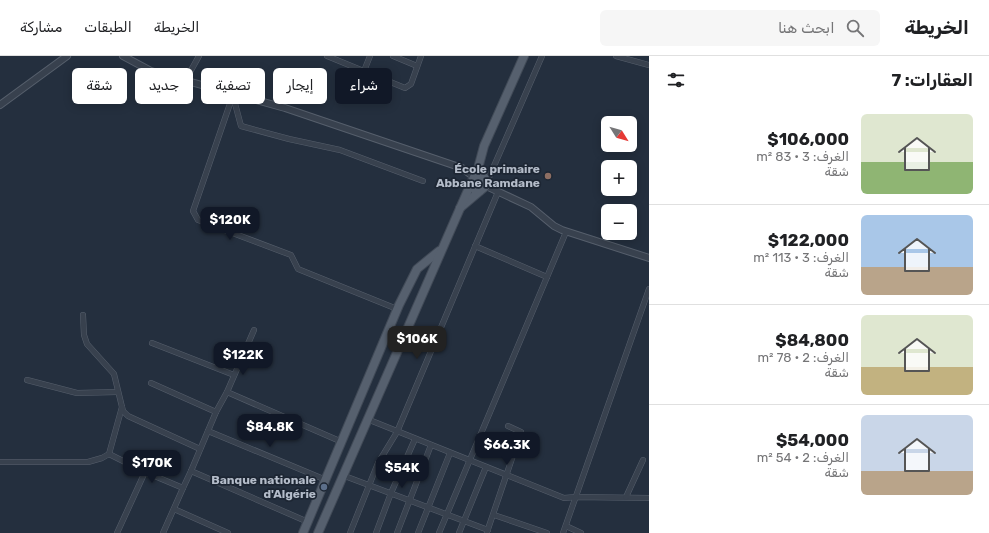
<!DOCTYPE html>
<html lang="ar">
<meta charset="utf-8">
<style>
:root{--surface:#fff;--page:#f6f6f6;--text:#202124;--muted:#757577;--line:#e0e0e0;--accent:#111827}
body{margin:0;font-family:Rubik,"Noto Naskh Arabic",sans-serif;background:var(--page);color:var(--text);direction:rtl;height:100vh;display:flex;flex-direction:column;font-size:15px;white-space:nowrap}
*{box-sizing:border-box;margin:0}
p{font-size:13px;color:var(--muted)}
.icon{flex:none;width:22px;height:22px;fill:none;stroke:currentColor;stroke-width:2;stroke-linecap:round;stroke-linejoin:round}
.map{position:relative;flex:1;overflow:hidden;direction:ltr}
.side{display:flex;flex-direction:column;background:var(--surface);width:340px}
.side>*{flex:none}
.top-card{position:absolute;left:12px;top:12px;width:380px;height:36px;direction:rtl;display:flex;gap:8px}
.needle{width:26px;rotate:127deg}
.controls{position:absolute;left:601px;top:60px;display:grid;gap:8px}
.controls a{display:grid;place-items:center;width:36px;height:36px;border-radius:6px;background:var(--surface);box-shadow:0 2px 10px #0003;font-size:20px}
.price{position:absolute;translate:-50% -34px;padding:0 9px;border-radius:8px;background:var(--accent);color:#fff;font-size:13px;line-height:26px;filter:drop-shadow(0 1px 2px #0008)}
.price::after{content:'';position:absolute;left:50%;top:24px;width:12px;height:9px;margin-left:-6px;background:inherit;clip-path:polygon(0 0,100% 0,50% 100%)}
.price.on{background:#222;color:#fff}
ul{padding:0;list-style:none}
li{display:flex;align-items:center;gap:12px;height:100px;padding:0 16px}
li+li{border-top:1px solid var(--line)}
li span{display:grid;place-items:center;flex:none;width:112px;height:80px;border-radius:6px;color:#555}
li>.icon{margin-inline-start:auto}
span .icon{width:48px;height:48px;fill:#fffc;stroke-width:1}
li b{font-size:17px}
h2{display:flex;justify-content:space-between;align-items:center;height:48px;padding:0 16px;font-size:17px}
.tag{padding:0 14px;border-radius:6px;background:var(--surface);box-shadow:0 2px 10px #0003;font-size:14px;line-height:36px}
.tag.on{background:var(--accent);color:#fff}
header{display:flex;align-items:center;gap:24px;box-sizing:border-box;height:56px;padding:0 20px;background:var(--surface);border-bottom:1px solid var(--line)}
header strong{font-size:19px}
nav{display:flex;gap:22px;margin-inline-start:auto;font-size:14px}
.search{width:280px;height:36px;background:var(--page);display:flex;align-items:center;gap:10px;box-sizing:border-box;padding:0 14px;border-radius:6px;color:var(--muted);font-size:15px}
main{display:flex;flex:1;min-height:0}
.map>svg:first-child{display:block}
</style>
<header>
<strong>الخريطة</strong>
<div class="search"><svg class="icon" aria-label="search" viewBox="0 0 24 24"><circle cx="10" cy="10" r="6"/><path d="M15 15l6 6"/></svg>ابحث هنا</div>
<nav><a>الخريطة</a><a>الطبقات</a><a>مشاركة</a></nav>
</header>
<main>
<section class="side">
<h2>العقارات: 7<svg class="icon" aria-label="filters" viewBox="0 0 24 24"><path d="M4 7h16M4 17h16"/><circle cx="9" cy="7" r="2"/><circle cx="15" cy="17" r="2"/></svg></h2>
<ul>
<li><span style="background:linear-gradient(#dfe7d0 60%,#8fb573 0)"><svg class="icon" aria-label="home" viewBox="0 0 24 24"><path d="M3 11l9-7 9 7M6 9v11h12V9"/></svg></span><div><b>$106,000</b><p>الغرف: 3 · 83 m²</p><p>شقة</p></div></li>
<li><span style="background:linear-gradient(#a9c7e8 65%,#b9a48a 0)"><svg class="icon" aria-label="home" viewBox="0 0 24 24"><path d="M3 11l9-7 9 7M6 9v11h12V9"/></svg></span><div><b>$122,000</b><p>الغرف: 3 · 113 m²</p><p>شقة</p></div></li>
<li><span style="background:linear-gradient(#dfe7d0 65%,#c2b280 0)"><svg class="icon" aria-label="home" viewBox="0 0 24 24"><path d="M3 11l9-7 9 7M6 9v11h12V9"/></svg></span><div><b>$84,800</b><p>الغرف: 2 · 78 m²</p><p>شقة</p></div></li>
<li><span style="background:linear-gradient(#c9d6e8 70%,#b9a48a 0)"><svg class="icon" aria-label="home" viewBox="0 0 24 24"><path d="M3 11l9-7 9 7M6 9v11h12V9"/></svg></span><div><b>$54,000</b><p>الغرف: 2 · 54 m²</p><p>شقة</p></div></li>
</ul>
</section>
<div class="map">
<svg width="649" height="477" viewBox="0 0 649 477">
<rect width="100%" height="100%" fill="#242f3e"/>
<g fill="none" stroke-linecap="round" stroke-linejoin="round">
<defs>
<g id="minor">
<polyline points="327,0 405,32 411,28 421,0"/>
<polyline points="393,0 417,10"/>
<polyline points="616,0 649,9"/>
<polyline points="364,15 370,0"/>
<polyline points="185,25 199,0"/>
<polyline points="233,39 193,155 198,164 291,199 298,213 397,253"/>
<polyline points="233,40 241,70 289,83 340,94 423,125"/>
<polyline points="487,126 542,0"/>
<polyline points="475,190 547,221"/>
<polyline points="83,259 84,279 87,288 114,318 123,355 128,360 200,393"/>
<polyline points="152,287 234,319"/>
<polyline points="27,324 77,337 117,336"/>
<polyline points="151,327 216,356 191,415"/>
<polyline points="227,336 342,386"/>
<polyline points="216,356 227,336 254,274"/>
<polyline points="367,363 564,442 576,441 649,442"/>
<polyline points="208,375 326,424"/>
<polyline points="109,398 145,416"/>
<polyline points="0,406 88,406 102,402 109,398 122,351"/>
<polyline points="342,419 488,474"/>
<polyline points="183,432 191,415 308,466"/>
<polyline points="626,441 643,404"/>
<polyline points="174,453 228,477"/>
<polyline points="494,459 547,477"/>
<polyline points="566,470 581,477"/>
<polyline points="487,476 521,376 508,370"/>
<polyline points="117,477 145,416 183,432 163,477"/>
<polyline points="350,477 378,407 397,376 498,136"/>
<polyline points="376,477 391,437 415,383"/>
<polyline points="397,477 431,389"/>
<polyline points="418,477 450,397"/>
<polyline points="439,477 566,176"/>
<polyline points="459,477 486,411"/>
<polyline points="563,477 649,233"/>
</g>
<g id="tertiary">
<polyline points="123,0 151,15 285,52 462,112 474,121"/>
<polyline points="0,49 67,0"/>
<polyline points="486,130 531,151 554,170 562,174 649,202"/>
</g>
<g id="primary">
<polyline points="476,120 484,90 524,0"/>
<polyline points="460,152 486,130 485,122 478,119 474,121 471,128 475,134 480,135"/>
<polyline points="303,477 399,249 417,213 439,195"/>
<polyline points="318,477 472,125"/>
</g>
</defs>
<use href="#minor" stroke="#565f6c" stroke-width="6"/>
<use href="#tertiary" stroke="#565f6c" stroke-width="8"/>
<use href="#primary" stroke="#414a57" stroke-width="10"/>
<use href="#minor" stroke="#38414e" stroke-width="5"/>
<use href="#tertiary" stroke="#38414e" stroke-width="6"/>
<use href="#primary" stroke="#56606e" stroke-width="8"/>
</g>
<circle fill="#8d6e63" stroke="#1d2633" stroke-width="1.5" cx="548" cy="120" r="4"/>
<circle fill="#5c6f8a" stroke="#1d2633" stroke-width="1.5" cx="324" cy="431" r="4"/>
<g text-anchor="middle" dominant-baseline="central" stroke-width="3.5" stroke-linejoin="round" paint-order="stroke">
<g font-size="12" font-weight="bold" fill="#b4bcc9" stroke="#1d2633" text-anchor="end">
<text x="540" y="113">École primaire<tspan x="540" dy="14">Abbane Ramdane</tspan></text>
<text x="316" y="424">Banque nationale<tspan x="316" dy="14">d'Algérie</tspan></text>
</g>
</g>
</svg>
<div class="controls">
<a><svg class="needle" viewBox="-14 -14 28 28"><path d="M0-13l5 13h-10z" fill="#e53935"/><path d="M0 13l5-13h-10z" fill="#757577"/></svg></a>
<a>+</a>
<a>−</a>
</div>
<b class="price" style="left:230px;top:185px">$120K</b>
<b class="price on" style="left:417px;top:304px">$106K</b>
<b class="price" style="left:243px;top:320px">$122K</b>
<b class="price" style="left:270px;top:392px">$84.8K</b>
<b class="price" style="left:507px;top:410px">$66.3K</b>
<b class="price" style="left:152px;top:428px">$170K</b>
<b class="price" style="left:402px;top:433px">$54K</b>
<div class="top-card">
<a class="tag on">شراء</a>
<a class="tag">إيجار</a>
<a class="tag">تصفية</a>
<a class="tag">جديد</a>
<a class="tag">شقة</a>
</div>
</div>
</main>
